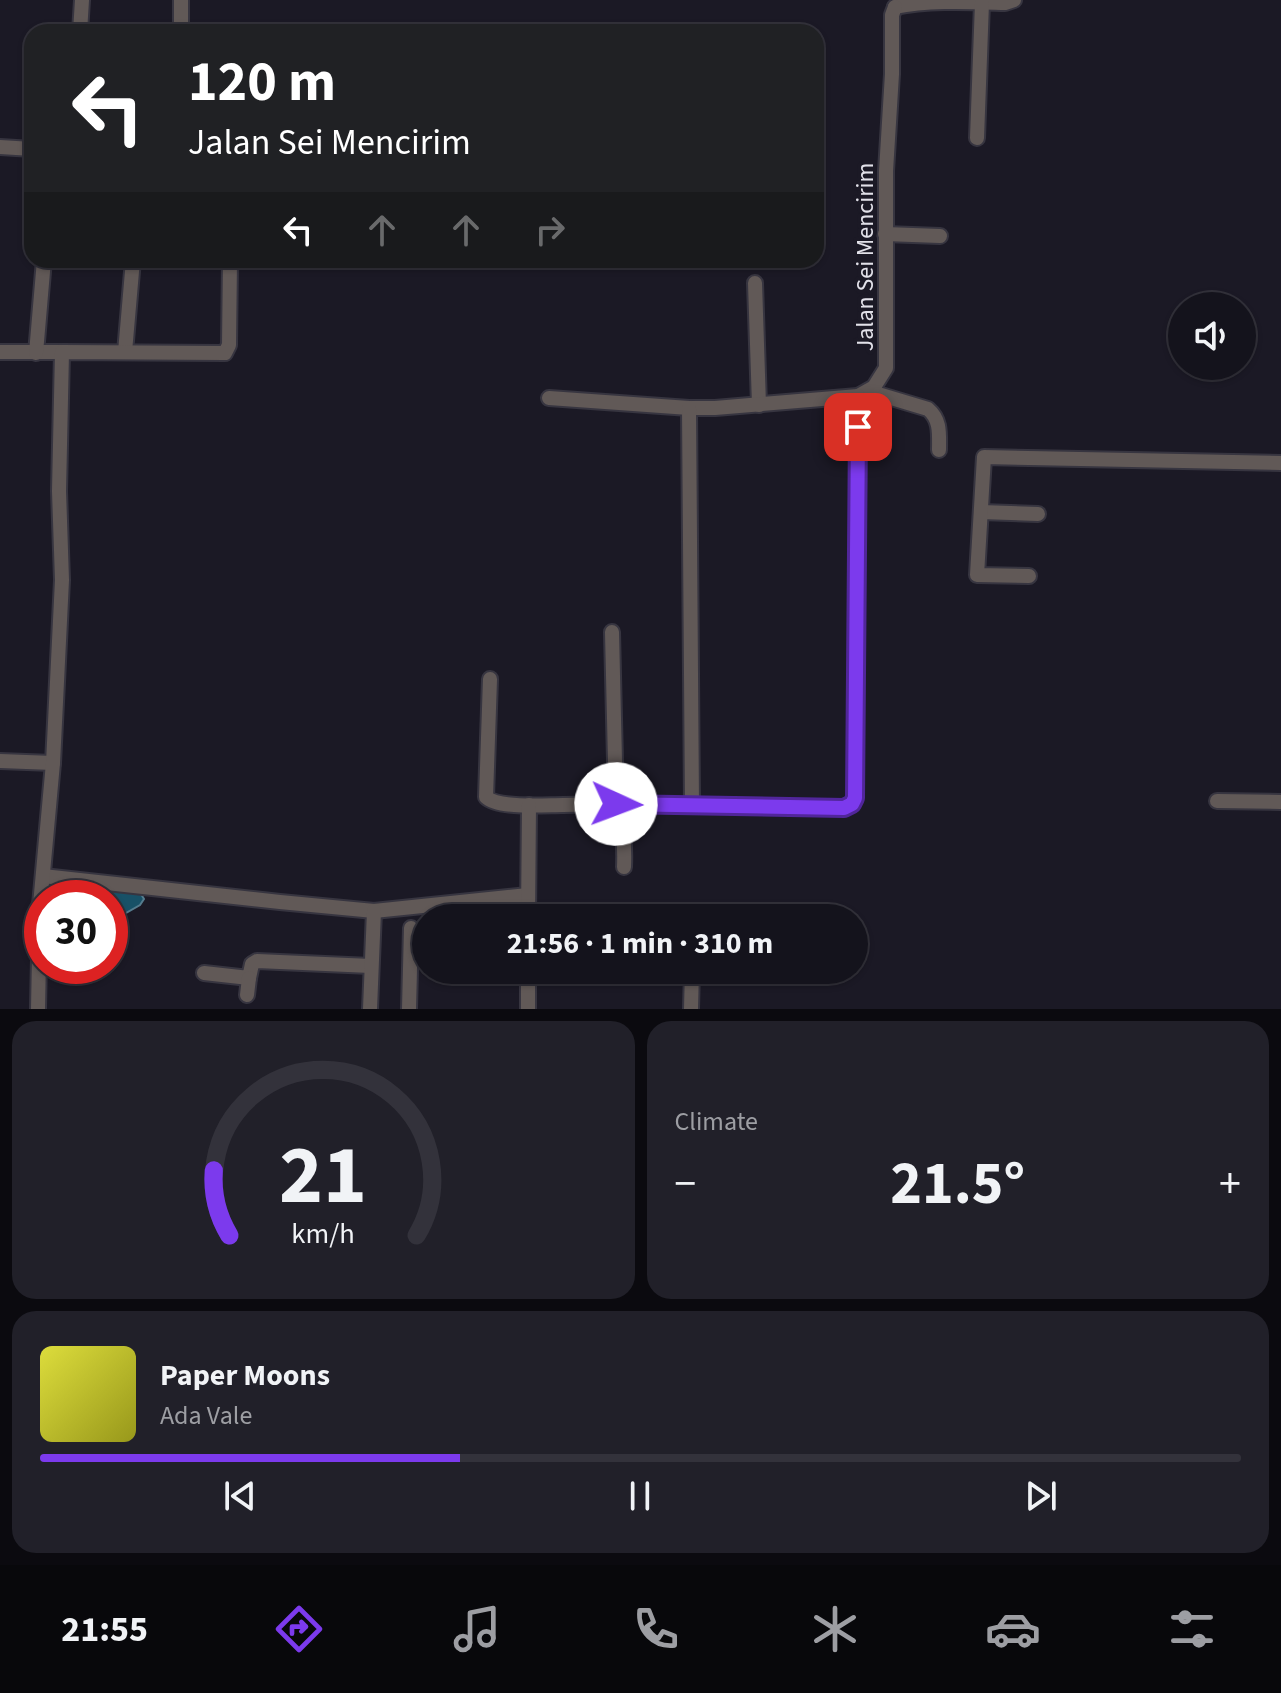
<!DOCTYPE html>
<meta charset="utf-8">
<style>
:root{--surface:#14131c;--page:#212029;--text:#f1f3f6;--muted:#9d9ea3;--line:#33323b;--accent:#7c3aed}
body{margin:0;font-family:"Source Sans 3",sans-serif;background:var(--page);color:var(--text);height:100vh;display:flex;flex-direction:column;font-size:30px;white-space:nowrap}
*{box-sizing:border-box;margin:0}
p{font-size:26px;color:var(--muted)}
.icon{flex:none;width:44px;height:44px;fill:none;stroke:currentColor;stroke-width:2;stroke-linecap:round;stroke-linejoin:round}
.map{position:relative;height:1009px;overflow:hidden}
.drawer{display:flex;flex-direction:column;gap:12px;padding:12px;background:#0b0a0f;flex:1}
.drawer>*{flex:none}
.top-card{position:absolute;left:24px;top:24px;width:800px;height:244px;border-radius:24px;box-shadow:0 2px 6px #0004,0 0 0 2px var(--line);background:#202124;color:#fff;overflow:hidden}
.fabs{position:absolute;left:1168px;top:292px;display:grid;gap:16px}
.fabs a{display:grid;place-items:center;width:88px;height:88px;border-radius:50%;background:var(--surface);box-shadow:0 2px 6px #0004,0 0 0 2px var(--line);font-size:40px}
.speed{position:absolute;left:24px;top:880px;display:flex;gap:16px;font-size:40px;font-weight:700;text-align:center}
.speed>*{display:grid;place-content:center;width:104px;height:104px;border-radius:50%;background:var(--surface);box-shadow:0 2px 6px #0004,0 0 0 2px var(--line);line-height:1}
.speed .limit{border:12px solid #d22;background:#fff;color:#111}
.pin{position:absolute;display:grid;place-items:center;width:68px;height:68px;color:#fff;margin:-34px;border-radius:16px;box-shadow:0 4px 12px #0006}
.me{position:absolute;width:88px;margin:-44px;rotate:92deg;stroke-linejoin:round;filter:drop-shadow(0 0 6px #0008)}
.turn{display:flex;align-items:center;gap:28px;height:168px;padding:0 32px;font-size:36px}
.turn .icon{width:104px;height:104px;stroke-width:2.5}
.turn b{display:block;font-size:56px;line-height:68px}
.lanes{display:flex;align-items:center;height:76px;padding:0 32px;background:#0003;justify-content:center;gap:40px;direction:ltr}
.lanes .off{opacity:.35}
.big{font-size:60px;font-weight:700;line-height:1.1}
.drawer .card{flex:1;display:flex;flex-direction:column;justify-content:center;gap:12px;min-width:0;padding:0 28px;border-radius:24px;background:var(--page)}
.drawer .dial{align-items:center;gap:0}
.dial svg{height:208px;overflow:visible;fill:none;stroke:var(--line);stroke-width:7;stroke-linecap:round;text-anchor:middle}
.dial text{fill:var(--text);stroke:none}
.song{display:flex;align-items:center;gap:24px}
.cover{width:96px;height:96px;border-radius:12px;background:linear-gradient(135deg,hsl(60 70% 55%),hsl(60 70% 35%))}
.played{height:8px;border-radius:4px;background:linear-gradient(90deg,var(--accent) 35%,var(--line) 35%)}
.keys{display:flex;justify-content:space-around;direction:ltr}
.heat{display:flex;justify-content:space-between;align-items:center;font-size:44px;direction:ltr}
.drawer .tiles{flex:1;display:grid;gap:12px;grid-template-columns:1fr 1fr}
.card:last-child{grid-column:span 2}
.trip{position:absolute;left:412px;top:904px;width:456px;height:80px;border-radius:40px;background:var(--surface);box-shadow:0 2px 6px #0004,0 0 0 2px var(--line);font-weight:700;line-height:80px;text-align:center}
.menu{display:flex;height:128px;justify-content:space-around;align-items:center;background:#08080b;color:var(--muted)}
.menu .icon{width:56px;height:56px}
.menu .on{color:var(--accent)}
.menu b{font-size:36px;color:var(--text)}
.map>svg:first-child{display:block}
.water{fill:#185167;stroke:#557c8e;stroke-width:2}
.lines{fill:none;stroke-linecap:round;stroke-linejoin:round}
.street-casing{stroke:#373540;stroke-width:18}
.street{stroke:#615957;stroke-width:14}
.route-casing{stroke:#51269a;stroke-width:20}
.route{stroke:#7c3aed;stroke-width:14}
.labels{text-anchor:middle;stroke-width:8;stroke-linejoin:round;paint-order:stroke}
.street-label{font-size:24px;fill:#e2e1e9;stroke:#1b1925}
</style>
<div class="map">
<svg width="1281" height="1009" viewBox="0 0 1281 1009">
<rect width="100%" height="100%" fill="#1b1925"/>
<!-- water -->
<path class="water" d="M124 888 138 889 144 899 140 905 110 922V898H97C100 887 115 889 124 888Z"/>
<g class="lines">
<!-- street casing -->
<g class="street-casing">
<g id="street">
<polyline points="181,0 181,32"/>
<path d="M895 7C929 0 969 2 1005 3L1014 0"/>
<polyline points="80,32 82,0"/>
<polyline points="977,138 982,3"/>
<polyline points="0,147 32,149"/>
<polyline points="885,234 940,236"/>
<polyline points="755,283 759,405"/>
<polyline points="0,352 62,352"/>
<polyline points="125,352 133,260"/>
<polyline points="36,353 44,260"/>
<path d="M868 391 928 409C941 420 939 434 939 450"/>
<polyline points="549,398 689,408 715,408 858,396 874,387 886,368 886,171 892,74 892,15 895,7"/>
<polyline points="689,408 692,806"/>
<polyline points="981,512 1038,514"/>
<polyline points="1029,576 977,575 984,457 1281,463"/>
<path d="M612 632 616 804C623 826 625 843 624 867"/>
<path d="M490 679 486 797C498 809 545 805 563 805 656 803 750 807 844 808L852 804 855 798 858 396"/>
<polyline points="0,761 53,763"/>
<polyline points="1217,801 1281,802"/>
<polyline points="43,876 280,902 374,911 528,895"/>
<polyline points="528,918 529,805"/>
<polyline points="528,970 528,1009"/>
<polyline points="204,973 249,978 252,964 257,961 371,966"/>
<polyline points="247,995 249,978"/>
<polyline points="38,1009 40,905 53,763 62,580 59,491 62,352 225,353 229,345 230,260"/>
<polyline points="370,1009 374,911"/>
<polyline points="409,1009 411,928"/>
<polyline points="691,1009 692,970"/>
</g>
</g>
<!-- street -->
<use href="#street" class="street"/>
</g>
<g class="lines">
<!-- route casing -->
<g class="route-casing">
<polyline id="route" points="616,804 844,808 852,804 855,798 858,427"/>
</g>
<!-- route -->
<use href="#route" class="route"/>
</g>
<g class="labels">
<!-- street labels -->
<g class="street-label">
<text transform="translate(865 257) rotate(-90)" y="8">Jalan Sei Mencirim</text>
</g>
</g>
</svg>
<div class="fabs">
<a><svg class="icon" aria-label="sound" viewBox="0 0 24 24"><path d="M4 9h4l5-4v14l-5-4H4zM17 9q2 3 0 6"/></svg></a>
</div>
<div class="speed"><div class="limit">30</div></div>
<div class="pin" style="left:858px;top:427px;background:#d93025"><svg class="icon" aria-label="arrive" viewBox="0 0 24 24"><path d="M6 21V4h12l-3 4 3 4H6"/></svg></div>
<svg class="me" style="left:616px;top:804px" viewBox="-20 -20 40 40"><circle r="19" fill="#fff"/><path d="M0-13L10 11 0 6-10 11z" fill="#7c3aed"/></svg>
<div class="trip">21:56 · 1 min · 310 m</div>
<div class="top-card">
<div class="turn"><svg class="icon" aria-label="left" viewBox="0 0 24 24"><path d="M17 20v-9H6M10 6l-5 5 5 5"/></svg><div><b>120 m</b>Jalan Sei Mencirim</div></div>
<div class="lanes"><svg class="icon" aria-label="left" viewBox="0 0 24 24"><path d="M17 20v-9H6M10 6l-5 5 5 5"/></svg><svg class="icon off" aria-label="ahead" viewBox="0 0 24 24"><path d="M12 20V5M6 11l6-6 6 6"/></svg><svg class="icon off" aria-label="ahead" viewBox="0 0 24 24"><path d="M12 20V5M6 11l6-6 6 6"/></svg><svg class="icon off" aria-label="right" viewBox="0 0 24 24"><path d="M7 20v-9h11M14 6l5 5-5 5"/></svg></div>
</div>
</div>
<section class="drawer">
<div class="tiles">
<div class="card dial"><svg viewBox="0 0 100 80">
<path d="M14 69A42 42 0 1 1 86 69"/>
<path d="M14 69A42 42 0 0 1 8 44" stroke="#7c3aed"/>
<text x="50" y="56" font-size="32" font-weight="700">21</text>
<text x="50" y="72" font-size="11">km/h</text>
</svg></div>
<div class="card"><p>Climate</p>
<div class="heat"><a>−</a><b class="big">21.5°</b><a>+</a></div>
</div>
<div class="card">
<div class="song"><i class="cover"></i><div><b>Paper Moons</b><p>Ada Vale</p></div></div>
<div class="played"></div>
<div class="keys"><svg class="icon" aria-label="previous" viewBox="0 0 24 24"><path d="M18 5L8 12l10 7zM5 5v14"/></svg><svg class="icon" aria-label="pause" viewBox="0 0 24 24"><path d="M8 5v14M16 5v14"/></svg><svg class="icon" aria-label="next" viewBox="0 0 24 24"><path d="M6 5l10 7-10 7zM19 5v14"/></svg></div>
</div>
</div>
</section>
<nav class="menu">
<b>21:55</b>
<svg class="icon on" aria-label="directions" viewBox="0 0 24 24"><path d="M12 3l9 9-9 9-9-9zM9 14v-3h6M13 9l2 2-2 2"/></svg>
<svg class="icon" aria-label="music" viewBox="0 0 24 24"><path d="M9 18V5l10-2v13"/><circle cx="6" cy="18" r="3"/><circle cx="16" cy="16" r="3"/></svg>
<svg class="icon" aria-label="phone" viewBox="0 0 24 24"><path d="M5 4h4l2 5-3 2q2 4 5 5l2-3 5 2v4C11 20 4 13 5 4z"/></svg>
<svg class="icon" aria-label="climate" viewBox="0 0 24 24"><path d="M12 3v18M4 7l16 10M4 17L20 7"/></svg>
<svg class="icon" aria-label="car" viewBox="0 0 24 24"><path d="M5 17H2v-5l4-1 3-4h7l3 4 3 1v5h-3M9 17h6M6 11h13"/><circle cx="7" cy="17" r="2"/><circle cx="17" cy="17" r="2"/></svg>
<svg class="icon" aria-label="filters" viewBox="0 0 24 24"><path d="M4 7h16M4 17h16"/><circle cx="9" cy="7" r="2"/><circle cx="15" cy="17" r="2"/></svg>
</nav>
